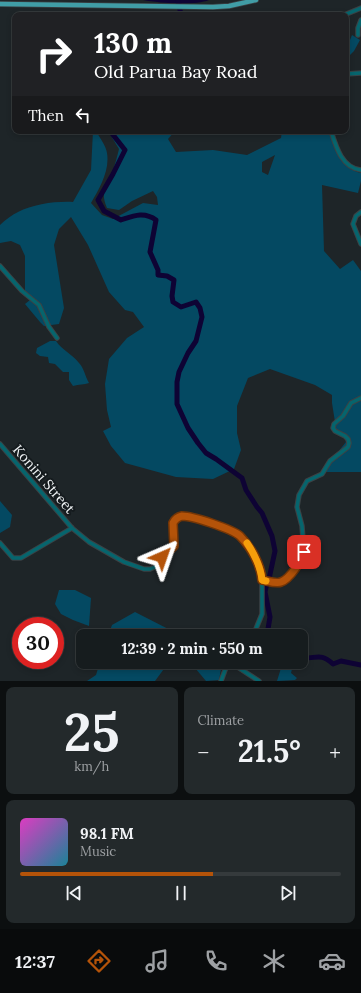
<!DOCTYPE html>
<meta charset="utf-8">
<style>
:root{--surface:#161c1e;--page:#23292b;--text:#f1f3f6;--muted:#9ea1a4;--line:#353a3c;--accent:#b45309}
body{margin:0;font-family:Lora,serif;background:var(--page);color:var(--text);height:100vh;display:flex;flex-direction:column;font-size:15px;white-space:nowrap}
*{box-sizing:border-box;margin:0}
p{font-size:13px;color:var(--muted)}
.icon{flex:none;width:22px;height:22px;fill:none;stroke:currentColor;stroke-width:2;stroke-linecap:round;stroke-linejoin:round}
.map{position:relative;height:681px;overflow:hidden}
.details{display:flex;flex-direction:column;gap:6px;padding:6px;background:#0c0f10;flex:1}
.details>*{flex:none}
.top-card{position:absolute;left:12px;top:12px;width:337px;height:122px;border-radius:8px;box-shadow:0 2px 6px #0003,0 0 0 1px var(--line);background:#202124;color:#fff;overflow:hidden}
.speed{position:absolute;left:12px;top:617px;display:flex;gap:8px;font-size:20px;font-weight:700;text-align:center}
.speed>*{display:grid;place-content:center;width:52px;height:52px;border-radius:50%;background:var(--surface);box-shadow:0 2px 6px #0003,0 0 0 1px var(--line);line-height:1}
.speed .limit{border:6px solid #d22;background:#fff;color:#111}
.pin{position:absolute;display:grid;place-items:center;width:34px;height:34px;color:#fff;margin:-17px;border-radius:8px;box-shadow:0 2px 6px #0006}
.me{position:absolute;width:44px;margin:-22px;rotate:43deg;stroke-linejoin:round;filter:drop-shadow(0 0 3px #0008)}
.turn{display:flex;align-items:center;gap:14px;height:84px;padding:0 16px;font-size:18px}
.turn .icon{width:52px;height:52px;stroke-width:2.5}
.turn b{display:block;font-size:28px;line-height:34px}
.then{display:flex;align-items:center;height:38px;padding:0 16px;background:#0003;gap:8px;font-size:15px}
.big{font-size:30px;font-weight:800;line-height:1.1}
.details .widget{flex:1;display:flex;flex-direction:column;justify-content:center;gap:6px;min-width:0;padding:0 14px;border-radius:8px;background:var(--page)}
.details .dial{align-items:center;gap:0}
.dial b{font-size:52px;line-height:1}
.song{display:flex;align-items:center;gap:12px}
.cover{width:48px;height:48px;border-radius:6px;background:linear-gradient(135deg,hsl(310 70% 55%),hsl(190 70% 35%))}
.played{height:4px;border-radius:2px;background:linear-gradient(90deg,var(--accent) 60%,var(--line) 60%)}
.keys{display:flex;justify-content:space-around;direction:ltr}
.heat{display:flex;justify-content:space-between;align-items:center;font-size:22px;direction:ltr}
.details .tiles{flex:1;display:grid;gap:6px;grid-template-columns:1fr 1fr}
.widget:last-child{grid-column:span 2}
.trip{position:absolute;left:76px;top:629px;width:232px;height:40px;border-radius:8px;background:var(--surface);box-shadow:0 2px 6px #0003,0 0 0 1px var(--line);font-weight:800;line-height:40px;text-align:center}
.dock{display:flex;height:64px;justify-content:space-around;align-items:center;background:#090b0c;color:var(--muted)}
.dock .icon{width:28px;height:28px}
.dock .active{color:var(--accent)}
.dock b{font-size:18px;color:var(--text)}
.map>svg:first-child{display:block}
.green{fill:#044962;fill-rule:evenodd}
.water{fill:#0e0334}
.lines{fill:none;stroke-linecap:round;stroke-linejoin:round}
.river{stroke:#0e0334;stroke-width:5}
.minor-casing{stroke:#3b4245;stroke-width:5.5}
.major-casing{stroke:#3b4245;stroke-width:6}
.minor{stroke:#06656d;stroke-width:3.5}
.major{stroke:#409da6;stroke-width:4.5}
.route-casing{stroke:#753606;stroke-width:10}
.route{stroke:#b45309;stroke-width:7}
.slow{stroke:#f59e0b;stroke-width:7}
.labels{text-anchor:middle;stroke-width:4;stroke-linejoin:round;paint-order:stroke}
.street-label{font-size:14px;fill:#eff3f5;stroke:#151b1e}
</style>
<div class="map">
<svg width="361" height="681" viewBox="0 0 361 681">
<rect width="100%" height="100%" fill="#1e2528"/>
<!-- green -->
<g class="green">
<polygon points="352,35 360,40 354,51 346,59 346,50"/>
<path d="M93 131H96C100 138 106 146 107 153 110 171 99 189 91 203L102 215 113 219 143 203 158 205 157 197 153 191 132 201 119 210 107 208C100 192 106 188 112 173 115 165 117 157 119 149L108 131H175L168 139 176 152 213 150 247 155 281 138 282 131H328L330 134C338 151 341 169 361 173V181L358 193 322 185 324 251 340 269 353 260 361 271V472H322L346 442 345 438 332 425 335 422 332 403V395L315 385 270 369 248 378 237 406V433L241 450 234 469 213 479 176 477 125 463 111 446 103 431 111 427 107 410 105 384 109 359 127 338 144 327 133 312 125 310 109 292 88 245 71 217 59 229 54 245 64 308 59 324 44 326 40 322 25 304 30 300 25 294V256L20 245 11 241 0 243V225C5 220 12 215 18 212 33 204 57 201 73 202L91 170ZM275 155 268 175 262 172V162Z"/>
<path d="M50 341H56C62 350 72 354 79 363 84 368 85 376 89 383 84 385 79 384 73 386L69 380V372H63L55 364 49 363 48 357 40 356 36 353 37 348Z"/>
<polygon points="0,501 12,515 10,527 0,533"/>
<polygon points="59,590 75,590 91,598 89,626 73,620 61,614 55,604"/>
<polygon points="135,612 180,635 182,636 108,636 112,625"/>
<polygon points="100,662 169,662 155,681 87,681 96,675"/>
<polygon points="190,662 216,662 221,669 219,680 206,681"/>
<polygon points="280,662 298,662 295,668 292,669 291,673 297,678 295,680 277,681 281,668"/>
</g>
<!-- water -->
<path class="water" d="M143 0H209C194 6 159 3 143 0Z"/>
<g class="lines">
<!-- river -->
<g class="river">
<polyline points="178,0 181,15"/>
<path d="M110 131 125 150 113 174 98 200 104 211 121 220C133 216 144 211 156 220L150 252 158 270V275L167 276 174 280 172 296 173 302 181 307 196 302 200 308 202 317 196 341 188 353 179 372 177 382V404L188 428 198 443 206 453 216 459 242 478 246 490 257 507 262 513 272 536 275 551 269 579"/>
<polyline points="267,583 265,592 270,617 268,629 270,636"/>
<path d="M301 658C317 659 320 652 333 664L341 661 361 665"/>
</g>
<!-- minor casing -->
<g class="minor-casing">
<g id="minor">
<polyline points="344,15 361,8"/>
<polyline points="358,35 358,28 361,20"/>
<polyline points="346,74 361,73"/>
<path d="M331 131C336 147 342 168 361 170"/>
<polyline points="361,212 356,216 353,224 361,244"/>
<polyline points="0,266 22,291 39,305 49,327 57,338"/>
<polyline points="0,444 72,528 89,542 124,562 144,569 150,569 155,567 162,557 174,547 175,543 173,523 176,518 182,516 206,522 233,531 248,545 258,564 262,578 262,614 253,636"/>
<polyline points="0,543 13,558 21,558 72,528"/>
<polyline points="262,580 281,582 286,579 297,565 304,552 302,526 297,507 299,495 307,481 322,474 330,461 348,447 349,443 348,439 345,436 335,431 333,428 334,424 343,416 351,403 361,398"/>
<polyline points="233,662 236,666 259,681"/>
<polyline points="221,681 228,662"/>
</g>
</g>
<!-- major casing -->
<g class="major-casing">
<polyline id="major" points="0,4 213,7 229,6 256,0"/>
</g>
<!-- minor -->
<use href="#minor" class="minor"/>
<!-- major -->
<use href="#major" class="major"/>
</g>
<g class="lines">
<!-- route casing -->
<g class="route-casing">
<path id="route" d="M162 557 174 546 173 523C175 519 177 517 182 516 193 516 232 529 240 536 251 547 261 565 262 580 268 581 276 584 281 582 290 579 302 560 304 552"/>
</g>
<!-- route -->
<use href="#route" class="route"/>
<!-- slow -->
<path class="slow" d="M247 543C254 553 261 568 262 580L266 581"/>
</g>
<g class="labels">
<!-- street labels -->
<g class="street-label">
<text transform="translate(44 479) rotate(49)" y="5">Konini Street</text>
</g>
</g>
</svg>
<div class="speed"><div class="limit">30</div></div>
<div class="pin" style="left:304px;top:552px;background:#d93025"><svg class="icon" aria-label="arrive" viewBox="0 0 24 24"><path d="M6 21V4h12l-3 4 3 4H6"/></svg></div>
<svg class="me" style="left:162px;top:557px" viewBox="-20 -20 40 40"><path d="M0-17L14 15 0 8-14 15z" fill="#b45309" stroke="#fff" stroke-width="4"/></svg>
<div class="trip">12:39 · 2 min · 550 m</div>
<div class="top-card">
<div class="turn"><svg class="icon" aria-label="right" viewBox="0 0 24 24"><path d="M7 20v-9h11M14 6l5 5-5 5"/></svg><div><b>130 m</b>Old Parua Bay Road</div></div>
<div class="then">Then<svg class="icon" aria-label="left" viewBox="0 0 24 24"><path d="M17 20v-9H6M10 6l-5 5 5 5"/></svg></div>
</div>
</div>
<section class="details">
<div class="tiles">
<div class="widget dial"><b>25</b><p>km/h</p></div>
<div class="widget"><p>Climate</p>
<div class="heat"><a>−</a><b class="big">21.5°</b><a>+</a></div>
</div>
<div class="widget">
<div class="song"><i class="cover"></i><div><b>98.1 FM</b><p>Music</p></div></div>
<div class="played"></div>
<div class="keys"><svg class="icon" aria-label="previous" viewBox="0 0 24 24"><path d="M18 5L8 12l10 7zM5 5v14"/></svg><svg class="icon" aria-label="pause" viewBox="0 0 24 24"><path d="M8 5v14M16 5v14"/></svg><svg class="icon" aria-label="next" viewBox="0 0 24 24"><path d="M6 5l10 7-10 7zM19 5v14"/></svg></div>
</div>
</div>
</section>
<nav class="dock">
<b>12:37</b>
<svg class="icon active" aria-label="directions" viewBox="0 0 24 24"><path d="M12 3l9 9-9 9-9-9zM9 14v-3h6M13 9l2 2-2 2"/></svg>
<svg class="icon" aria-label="music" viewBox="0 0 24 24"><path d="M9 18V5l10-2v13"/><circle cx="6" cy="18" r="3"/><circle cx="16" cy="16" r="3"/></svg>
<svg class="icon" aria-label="phone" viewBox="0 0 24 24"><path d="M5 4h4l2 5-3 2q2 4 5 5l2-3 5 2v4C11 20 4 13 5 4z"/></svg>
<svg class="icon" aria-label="climate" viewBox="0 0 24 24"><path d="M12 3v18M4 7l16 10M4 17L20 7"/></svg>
<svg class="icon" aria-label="car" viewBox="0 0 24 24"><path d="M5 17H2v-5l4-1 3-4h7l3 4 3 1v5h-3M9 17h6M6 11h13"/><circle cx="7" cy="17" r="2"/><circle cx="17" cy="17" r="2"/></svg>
</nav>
